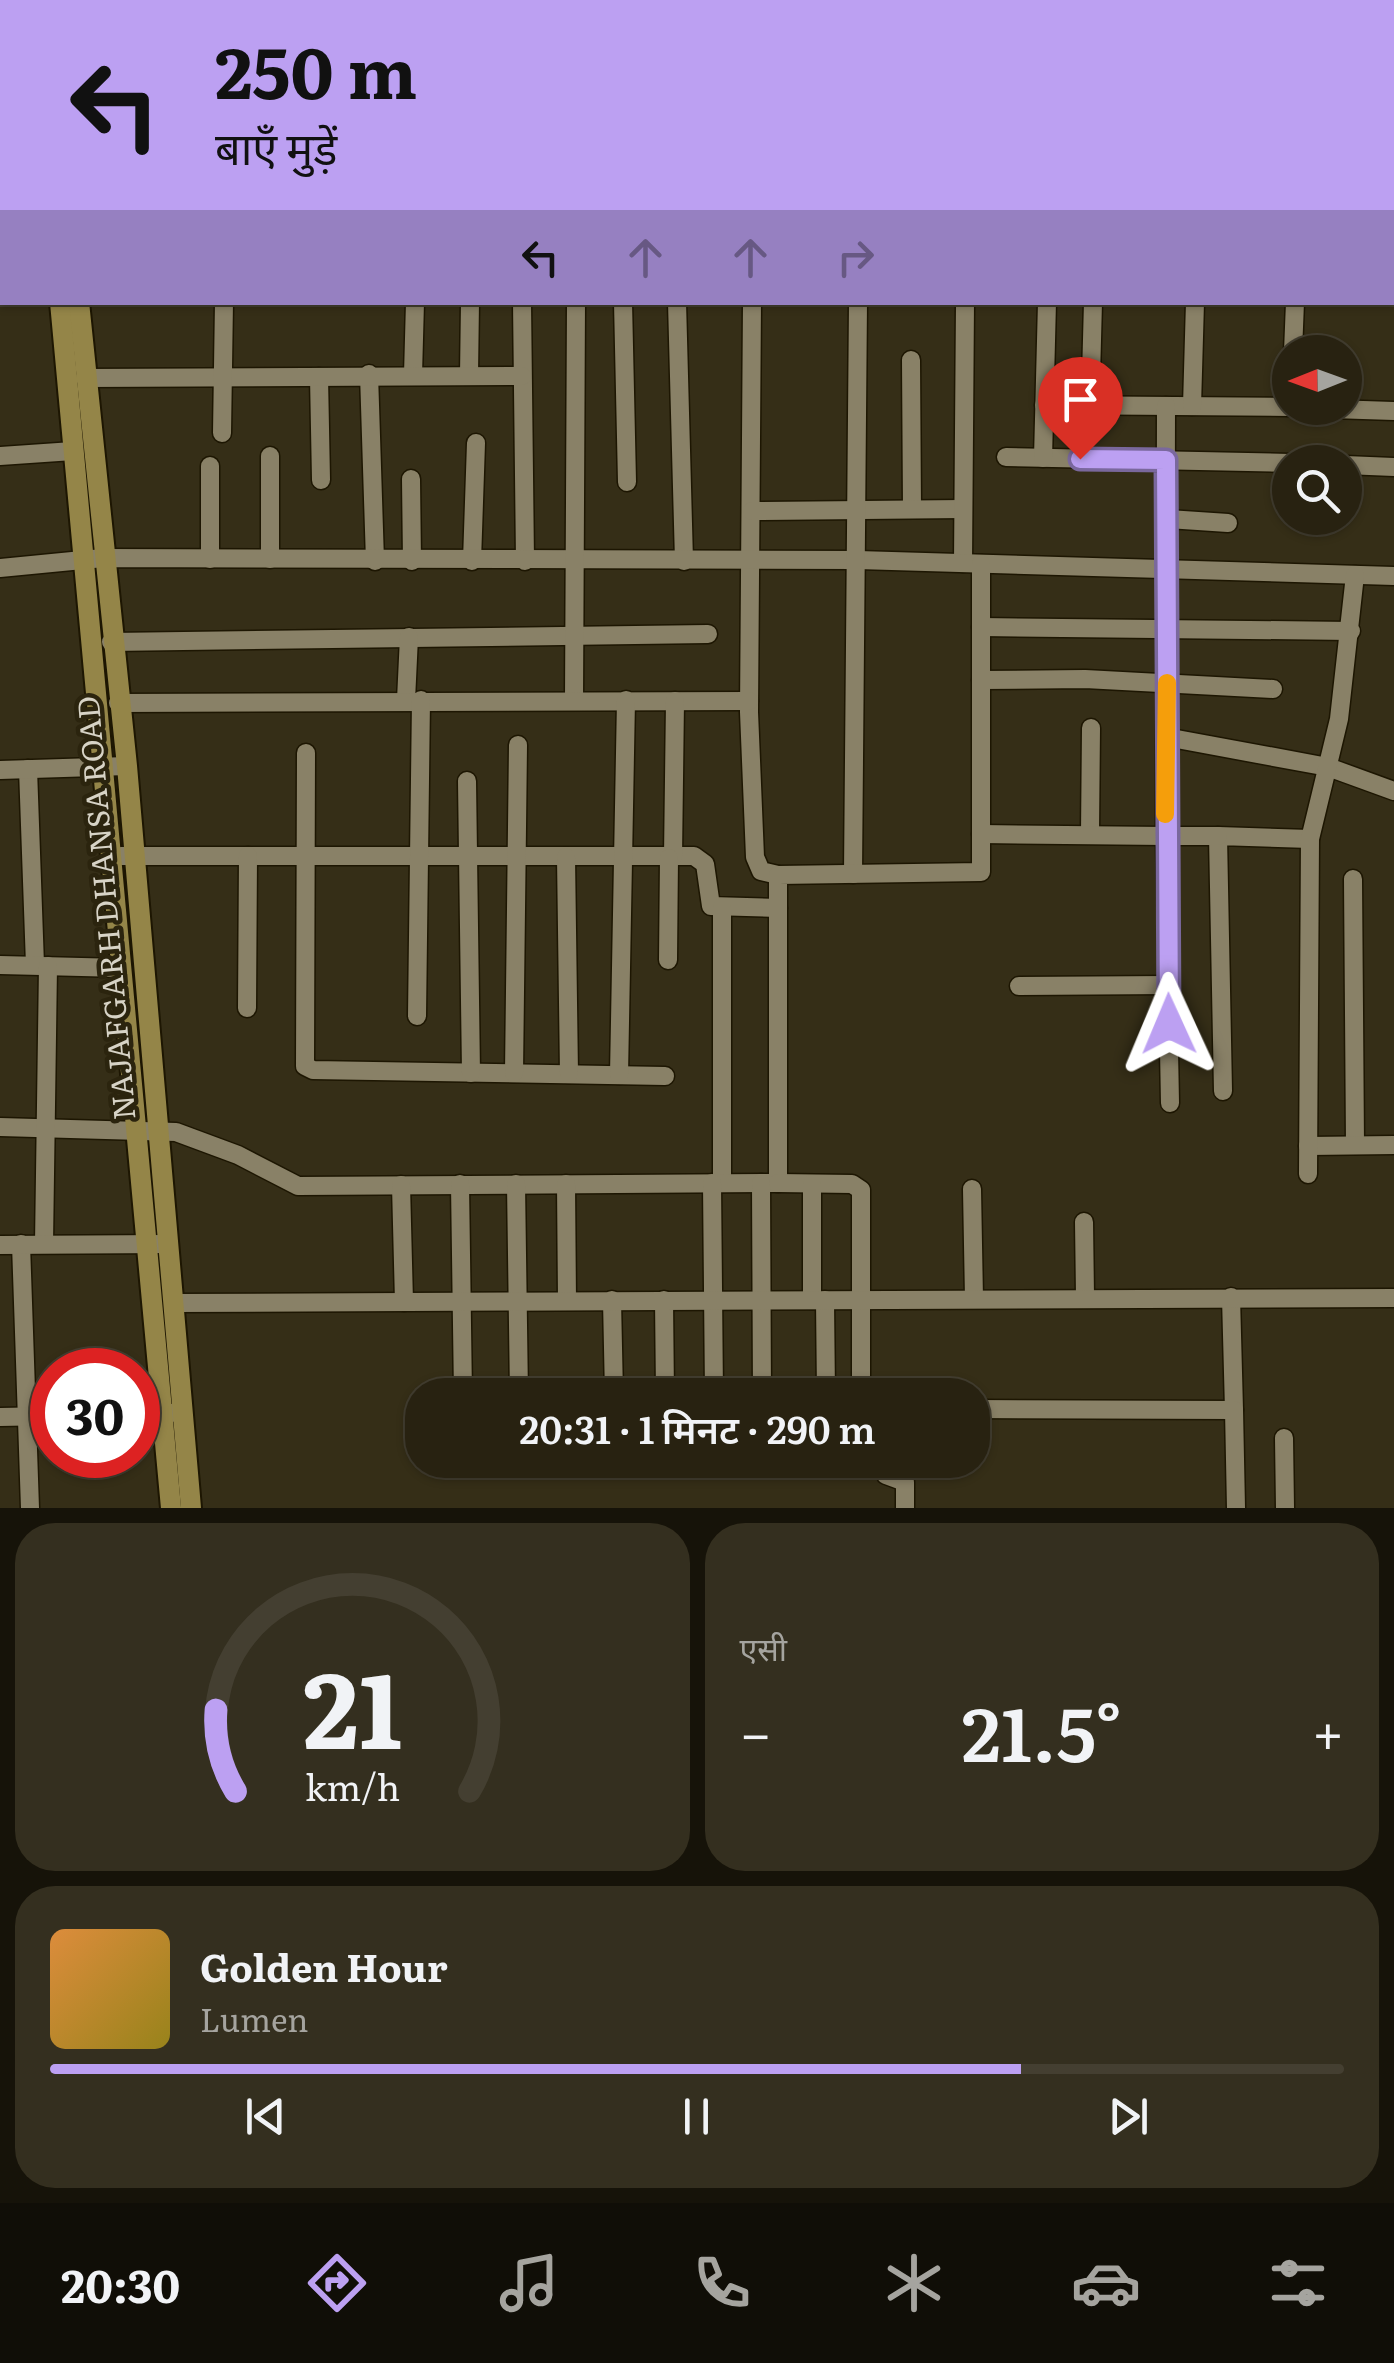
<!DOCTYPE html>
<html lang="hi">
<meta charset="utf-8">
<style>
:root{--surface:#282211;--page:#342f1f;--text:#f1f3f6;--muted:#a5a49f;--line:#443f31;--accent:#bca0f2}
body{margin:0;font-family:Literata,"Noto Sans Devanagari",serif;background:var(--page);color:var(--text);height:100vh;display:flex;flex-direction:column;font-size:38px;white-space:nowrap}
*{box-sizing:border-box;margin:0}
p{font-size:32px;color:var(--muted)}
.icon{flex:none;width:55px;height:55px;fill:none;stroke:currentColor;stroke-width:2;stroke-linecap:round;stroke-linejoin:round}
.map{position:relative;height:1508px;overflow:hidden}
.drawer{display:flex;flex-direction:column;gap:15px;padding:15px;background:#161309;flex:1}
.drawer>*{flex:none}
.hud{position:absolute;left:0px;top:0px;width:1395px;height:305px;box-shadow:0 2px 8px #0004,0 0 0 2px var(--line);background:#bca0f2;color:#111;overflow:hidden}
.needle{width:65px;rotate:269deg}
.buttons{position:absolute;left:1272px;top:335px;display:grid;gap:20px}
.buttons a{display:grid;place-items:center;width:90px;height:90px;border-radius:50%;background:var(--surface);box-shadow:0 2px 8px #0004,0 0 0 2px var(--line);font-size:50px}
.speed{position:absolute;left:30px;top:1348px;display:flex;gap:20px;font-size:50px;font-weight:700;text-align:center}
.speed>*{display:grid;place-content:center;width:130px;height:130px;border-radius:50%;background:var(--surface);box-shadow:0 2px 8px #0004,0 0 0 2px var(--line);line-height:1}
.speed .limit{border:15px solid #d22;background:#fff;color:#111}
.pin{position:absolute;display:grid;place-items:center;width:85px;height:85px;color:#fff;margin:-102px -42px;border-radius:50% 50% 50% 0;rotate:-45deg;box-shadow:0 0 10px #0007}
.pin .icon{rotate:45deg}
.me{position:absolute;width:110px;margin:-55px;rotate:359deg;stroke-linejoin:round;filter:drop-shadow(0 0 8px #0008)}
.turn{display:flex;align-items:center;gap:35px;height:210px;padding:0 50px;font-size:45px}
.turn .icon{width:130px;height:130px;stroke-width:2.5}
.turn b{display:block;font-size:70px;line-height:85px}
.lanes{display:flex;align-items:center;height:95px;padding:0 50px;background:#0003;justify-content:center;gap:50px;direction:ltr}
.lanes .off{opacity:.35}
.big{font-size:75px;font-weight:600;line-height:1.1}
.drawer .widget{flex:1;display:flex;flex-direction:column;justify-content:center;gap:15px;min-width:0;padding:0 35px;border-radius:40px;background:var(--page)}
.drawer .dial{align-items:center;gap:0}
.dial svg{height:260px;overflow:visible;fill:none;stroke:var(--line);stroke-width:7;stroke-linecap:round;text-anchor:middle}
.dial text{fill:var(--text);stroke:none}
.song{display:flex;align-items:center;gap:30px}
.cover{width:120px;height:120px;border-radius:15px;background:linear-gradient(135deg,hsl(30 70% 55%),hsl(50 70% 35%))}
.played{height:10px;border-radius:5px;background:linear-gradient(90deg,var(--accent) 75%,var(--line) 75%)}
.keys{display:flex;justify-content:space-around;direction:ltr}
.heat{display:flex;justify-content:space-between;align-items:center;font-size:55px;direction:ltr}
.drawer .tiles{flex:1;display:grid;gap:15px;grid-template-columns:1fr 1fr}
.widget:last-child{grid-column:span 2}
.trip{position:absolute;left:405px;top:1378px;width:585px;height:100px;border-radius:40px;background:var(--surface);box-shadow:0 2px 8px #0004,0 0 0 2px var(--line);font-weight:600;line-height:100px;text-align:center}
.tab-bar{display:flex;height:160px;justify-content:space-around;align-items:center;background:#100e07;color:var(--muted)}
.tab-bar .icon{width:70px;height:70px}
.tab-bar .on{color:var(--accent)}
.tab-bar b{font-size:45px;color:var(--text)}
.map>svg:first-child{display:block}
.lines{fill:none;stroke-linecap:round;stroke-linejoin:round}
.street-casing{stroke:#1d1602;stroke-width:21}
.secondary-casing{stroke:#1d1602;stroke-width:24}
.street{stroke:#898167;stroke-width:18}
.secondary{stroke:#948548;stroke-width:20}
.route-casing{stroke:#7a689d;stroke-width:25}
.route{stroke:#bca0f2;stroke-width:18}
.slow{stroke:#f59e0b;stroke-width:18}
.labels{text-anchor:middle;stroke-width:9;stroke-linejoin:round;paint-order:stroke}
.street-label{font-size:30px;fill:#d7d3c6;stroke:#2b240e}
</style>
<div class="map">
<svg width="1394" height="1508" viewBox="0 0 1394 1508">
<rect width="100%" height="100%" fill="#352e17"/>
<g class="lines">
<!-- street casing -->
<g class="street-casing">
<g id="street">
<polyline points="433,0 433,2"/>
<polyline points="590,0 590,2"/>
<polyline points="638,0 638,2"/>
<polyline points="682,0 682,2"/>
<polyline points="859,0 859,2"/>
<polyline points="962,0 962,2"/>
<polyline points="166,2 166,0"/>
<polyline points="260,2 261,0"/>
<polyline points="339,2 339,0"/>
<polyline points="538,2 538,0"/>
<polyline points="764,2 764,0"/>
<polyline points="1014,2 1014,0"/>
<polyline points="1098,2 1098,0"/>
<polyline points="0,58 2,58"/>
<polyline points="1392,287 1394,287"/>
<polyline points="0,293 2,293"/>
<polyline points="522,302 525,561"/>
<polyline points="623,302 627,482"/>
<polyline points="677,302 684,561"/>
<polyline points="752,302 749,712 755,857 761,871 778,875"/>
<polyline points="1293,352 1295,302"/>
<polyline points="911,360 912,509"/>
<polyline points="369,374 375,561"/>
<polyline points="413,375 415,302"/>
<polyline points="469,375 470,302"/>
<polyline points="319,377 321,480"/>
<polyline points="1091,377 1093,302"/>
<polyline points="85,378 522,376"/>
<polyline points="1044,405 1290,407"/>
<polyline points="1192,406 1195,302"/>
<polyline points="1301,408 1394,411"/>
<polyline points="222,433 224,302"/>
<polyline points="0,456 73,451"/>
<polyline points="270,456 270,559"/>
<polyline points="1006,457 1290,463"/>
<polyline points="1043,458 1047,302"/>
<polyline points="1345,465 1394,467"/>
<polyline points="411,479 412,561"/>
<polyline points="752,511 963,509"/>
<polyline points="1168,519 1228,523"/>
<polyline points="210,559 210,466"/>
<polyline points="472,561 476,443"/>
<polyline points="963,563 965,302"/>
<polyline points="0,568 103,558 858,560 1394,576"/>
<polyline points="981,627 1351,631"/>
<polyline points="111,642 708,634"/>
<polyline points="981,680 1085,679 1273,689"/>
<polyline points="406,700 409,637"/>
<polyline points="574,700 576,302"/>
<polyline points="118,703 749,701"/>
<polyline points="1166,737 1328,767 1394,791"/>
<polyline points="306,753 305,1066 313,1070 665,1076"/>
<polyline points="28,769 35,965"/>
<polyline points="0,770 127,766"/>
<polyline points="467,781 471,1073"/>
<polyline points="1090,833 1091,728"/>
<polyline points="981,834 1165,836 1166,406"/>
<polyline points="121,856 694,856 705,864 711,906 778,908"/>
<polyline points="566,857 569,1074"/>
<polyline points="673,857 675,701"/>
<polyline points="853,874 858,302"/>
<polyline points="1353,879 1355,1145"/>
<polyline points="722,907 722,1183"/>
<polyline points="668,960 669,858"/>
<polyline points="0,965 122,968"/>
<polyline points="1019,986 1168,985"/>
<polyline points="247,1008 248,856"/>
<polyline points="417,1016 421,700"/>
<polyline points="514,1073 518,745"/>
<polyline points="619,1075 626,700"/>
<polyline points="1223,1091 1218,836 1310,839"/>
<polyline points="1170,1103 1165,836 1218,836"/>
<polyline points="0,1127 176,1132 238,1155 298,1186 778,1183 778,875 981,872 981,564"/>
<polyline points="1308,1146 1394,1145"/>
<polyline points="1308,1174 1310,839 1339,719 1355,575"/>
<polyline points="712,1183 714,1395"/>
<polyline points="761,1183 762,1395"/>
<polyline points="778,1183 852,1184 861,1190 861,1395"/>
<polyline points="460,1184 463,1395"/>
<polyline points="516,1184 519,1395"/>
<polyline points="566,1184 567,1301"/>
<polyline points="812,1184 812,1300"/>
<polyline points="401,1185 404,1302"/>
<polyline points="972,1189 974,1299"/>
<polyline points="1084,1222 1085,1296"/>
<polyline points="21,1244 30,1508"/>
<polyline points="44,1244 48,966"/>
<polyline points="0,1245 168,1244"/>
<polyline points="1231,1297 1234,1410"/>
<polyline points="612,1300 614,1395"/>
<polyline points="664,1300 665,1395"/>
<polyline points="825,1300 826,1395"/>
<polyline points="174,1303 1394,1298"/>
<polyline points="972,1409 1234,1410 1236,1508"/>
<polyline points="138,1414 172,1413"/>
<polyline points="0,1417 52,1416"/>
<polyline points="1284,1438 1285,1508"/>
<polyline points="520,1460 529,1466 820,1460"/>
<polyline points="884,1460 886,1475 905,1482 905,1508"/>
</g>
</g>
<!-- secondary casing -->
<g class="secondary-casing">
<g id="secondary">
<polyline points="24,0 24,2"/>
<polyline points="40,0 40,2"/>
<polyline points="60,302 171,1508"/>
<polyline points="79,302 127,766 191,1508"/>
</g>
</g>
<!-- street -->
<use href="#street" class="street"/>
<!-- secondary -->
<use href="#secondary" class="secondary"/>
</g>
<g class="lines">
<!-- route casing -->
<g class="route-casing">
<polyline id="route" points="1080,459 1166,460 1169,1024"/>
</g>
<!-- route -->
<use href="#route" class="route"/>
<!-- slow -->
<polyline class="slow" points="1165,814 1167,683"/>
</g>
<g class="labels">
<!-- street labels -->
<g class="street-label">
<text transform="translate(107 908) rotate(-95)" y="10">NAJAFGARH DHANSA ROAD</text>
</g>
</g>
</svg>
<div class="buttons">
<a><svg class="needle" viewBox="-14 -14 28 28"><path d="M0-13l5 13h-10z" fill="#e53935"/><path d="M0 13l5-13h-10z" fill="#a5a49f"/></svg></a>
<a><svg class="icon" aria-label="search" viewBox="0 0 24 24"><circle cx="10" cy="10" r="6"/><path d="M15 15l6 6"/></svg></a>
</div>
<div class="speed"><div class="limit">30</div></div>
<div class="pin" style="left:1080px;top:459px;background:#d93025"><svg class="icon" aria-label="arrive" viewBox="0 0 24 24"><path d="M6 21V4h12l-3 4 3 4H6"/></svg></div>
<svg class="me" style="left:1169px;top:1024px" viewBox="-20 -20 40 40"><path d="M0-17L14 15 0 8-14 15z" fill="#bca0f2" stroke="#fff" stroke-width="4"/></svg>
<div class="trip">20:31 · 1 मिनट · 290 m</div>
<div class="hud">
<div class="turn"><svg class="icon" aria-label="left" viewBox="0 0 24 24"><path d="M17 20v-9H6M10 6l-5 5 5 5"/></svg><div><b>250 m</b>बाएँ मुड़ें</div></div>
<div class="lanes"><svg class="icon" aria-label="left" viewBox="0 0 24 24"><path d="M17 20v-9H6M10 6l-5 5 5 5"/></svg><svg class="icon off" aria-label="ahead" viewBox="0 0 24 24"><path d="M12 20V5M6 11l6-6 6 6"/></svg><svg class="icon off" aria-label="ahead" viewBox="0 0 24 24"><path d="M12 20V5M6 11l6-6 6 6"/></svg><svg class="icon off" aria-label="right" viewBox="0 0 24 24"><path d="M7 20v-9h11M14 6l5 5-5 5"/></svg></div>
</div>
</div>
<section class="drawer">
<div class="tiles">
<div class="widget dial"><svg viewBox="0 0 100 80">
<path d="M14 69A42 42 0 1 1 86 69"/>
<path d="M14 69A42 42 0 0 1 8 44" stroke="#bca0f2"/>
<text x="50" y="56" font-size="32" font-weight="700">21</text>
<text x="50" y="72" font-size="11">km/h</text>
</svg></div>
<div class="widget"><p>एसी</p>
<div class="heat"><a>−</a><b class="big">21.5°</b><a>+</a></div>
</div>
<div class="widget">
<div class="song"><i class="cover"></i><div><b>Golden Hour</b><p>Lumen</p></div></div>
<div class="played"></div>
<div class="keys"><svg class="icon" aria-label="previous" viewBox="0 0 24 24"><path d="M18 5L8 12l10 7zM5 5v14"/></svg><svg class="icon" aria-label="pause" viewBox="0 0 24 24"><path d="M8 5v14M16 5v14"/></svg><svg class="icon" aria-label="next" viewBox="0 0 24 24"><path d="M6 5l10 7-10 7zM19 5v14"/></svg></div>
</div>
</div>
</section>
<nav class="tab-bar">
<b>20:30</b>
<svg class="icon on" aria-label="directions" viewBox="0 0 24 24"><path d="M12 3l9 9-9 9-9-9zM9 14v-3h6M13 9l2 2-2 2"/></svg>
<svg class="icon" aria-label="music" viewBox="0 0 24 24"><path d="M9 18V5l10-2v13"/><circle cx="6" cy="18" r="3"/><circle cx="16" cy="16" r="3"/></svg>
<svg class="icon" aria-label="phone" viewBox="0 0 24 24"><path d="M5 4h4l2 5-3 2q2 4 5 5l2-3 5 2v4C11 20 4 13 5 4z"/></svg>
<svg class="icon" aria-label="climate" viewBox="0 0 24 24"><path d="M12 3v18M4 7l16 10M4 17L20 7"/></svg>
<svg class="icon" aria-label="car" viewBox="0 0 24 24"><path d="M5 17H2v-5l4-1 3-4h7l3 4 3 1v5h-3M9 17h6M6 11h13"/><circle cx="7" cy="17" r="2"/><circle cx="17" cy="17" r="2"/></svg>
<svg class="icon" aria-label="filters" viewBox="0 0 24 24"><path d="M4 7h16M4 17h16"/><circle cx="9" cy="7" r="2"/><circle cx="15" cy="17" r="2"/></svg>
</nav>
